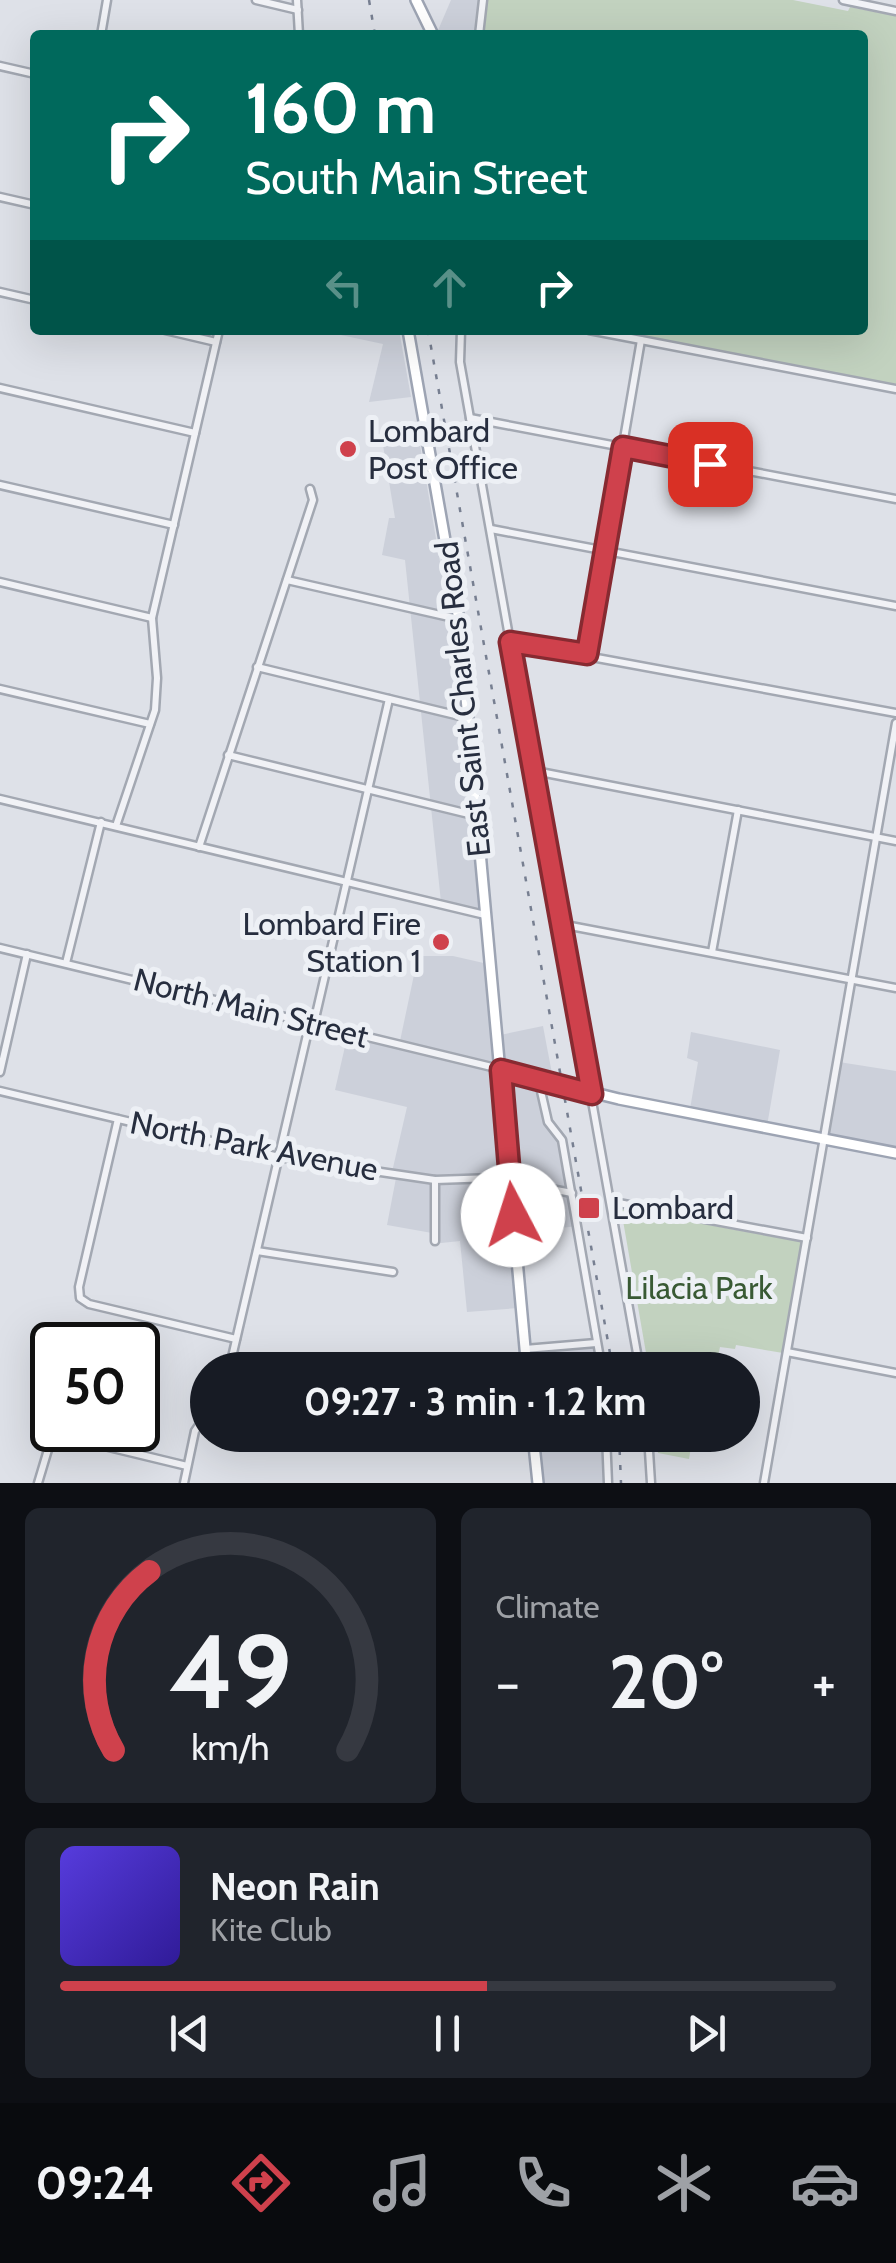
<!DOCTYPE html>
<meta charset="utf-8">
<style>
:root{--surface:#171b24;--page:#20242c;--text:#f1f3f6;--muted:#9ea1a6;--line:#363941;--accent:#cf414c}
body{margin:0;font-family:Cabin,sans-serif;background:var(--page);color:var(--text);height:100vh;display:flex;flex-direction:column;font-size:38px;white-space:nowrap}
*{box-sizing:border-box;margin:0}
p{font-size:32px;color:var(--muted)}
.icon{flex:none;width:55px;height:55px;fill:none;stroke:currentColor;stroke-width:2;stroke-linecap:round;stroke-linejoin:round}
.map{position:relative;height:1483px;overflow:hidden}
.panel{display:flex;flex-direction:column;gap:25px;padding:25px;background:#0d0f14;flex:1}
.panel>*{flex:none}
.top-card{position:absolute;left:30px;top:30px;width:838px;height:305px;border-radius:10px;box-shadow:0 10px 40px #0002;background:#00695c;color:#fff;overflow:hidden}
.speed{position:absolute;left:30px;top:1322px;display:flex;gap:20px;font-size:50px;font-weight:700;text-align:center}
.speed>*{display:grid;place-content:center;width:130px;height:130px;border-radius:50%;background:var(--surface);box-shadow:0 10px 40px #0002;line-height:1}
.speed .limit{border:5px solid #111;border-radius:15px;background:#fff;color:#111}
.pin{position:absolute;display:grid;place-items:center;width:85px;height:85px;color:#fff;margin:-42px;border-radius:20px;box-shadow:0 5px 15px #0006}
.me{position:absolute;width:110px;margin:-55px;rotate:355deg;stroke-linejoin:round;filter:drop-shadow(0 0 8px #0008)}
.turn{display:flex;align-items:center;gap:35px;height:210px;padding:0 50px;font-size:45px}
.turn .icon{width:130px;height:130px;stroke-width:2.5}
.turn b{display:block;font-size:70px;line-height:85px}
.lanes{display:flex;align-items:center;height:95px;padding:0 50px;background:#0003;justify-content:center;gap:50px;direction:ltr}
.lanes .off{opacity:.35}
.big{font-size:75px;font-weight:700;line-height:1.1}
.panel .tile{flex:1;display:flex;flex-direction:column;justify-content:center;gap:15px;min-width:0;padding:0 35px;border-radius:15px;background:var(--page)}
.panel .dial{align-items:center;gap:0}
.dial svg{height:260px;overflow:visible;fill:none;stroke:var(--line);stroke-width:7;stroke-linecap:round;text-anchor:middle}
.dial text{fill:var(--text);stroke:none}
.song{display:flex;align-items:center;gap:30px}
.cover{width:120px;height:120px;border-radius:15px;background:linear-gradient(135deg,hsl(250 70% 55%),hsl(250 70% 35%))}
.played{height:10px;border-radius:5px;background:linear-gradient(90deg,var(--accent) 55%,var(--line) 55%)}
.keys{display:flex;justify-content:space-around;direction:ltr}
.heat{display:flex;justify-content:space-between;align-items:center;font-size:55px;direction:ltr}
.panel .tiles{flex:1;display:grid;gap:25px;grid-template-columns:1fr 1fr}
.tile:last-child{grid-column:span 2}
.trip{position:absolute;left:190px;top:1352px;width:570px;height:100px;border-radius:50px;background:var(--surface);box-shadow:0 10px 40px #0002;font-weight:700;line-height:100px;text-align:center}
.menu{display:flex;height:160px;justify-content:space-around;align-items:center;background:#090b0e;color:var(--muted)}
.menu .icon{width:70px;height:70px}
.menu .active{color:var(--accent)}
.menu b{font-size:45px;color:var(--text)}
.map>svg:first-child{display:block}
.built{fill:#ccd0da}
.green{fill:#c2d2bf}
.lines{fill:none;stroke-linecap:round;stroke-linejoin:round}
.minor-casing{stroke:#a3a8b2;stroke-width:11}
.major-casing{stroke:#9da4b3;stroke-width:14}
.minor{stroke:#f1f2f6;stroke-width:6}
.major{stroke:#fff;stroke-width:9}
.rail{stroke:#777f91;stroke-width:2.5;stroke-dasharray:5 10;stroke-linecap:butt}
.route-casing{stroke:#872a31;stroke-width:25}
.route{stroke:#cf414c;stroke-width:18}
.poi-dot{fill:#cf414c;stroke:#edf0f5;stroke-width:4}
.labels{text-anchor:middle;stroke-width:10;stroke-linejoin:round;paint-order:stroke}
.poi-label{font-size:32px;fill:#272e3f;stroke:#edf0f5;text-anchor:start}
.street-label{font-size:32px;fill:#272e3f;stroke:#edf0f5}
.park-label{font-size:32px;fill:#395a34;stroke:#edf0f5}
</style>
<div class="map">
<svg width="896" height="1483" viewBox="0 0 896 1483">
<rect width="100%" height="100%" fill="#dee1e8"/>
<!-- built -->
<g class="built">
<polygon points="451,0 481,0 479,35 436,35"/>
<polygon points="337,330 399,330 411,397 369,402 383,344 336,334"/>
<polygon points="419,439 467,720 483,911 441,902 405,560 382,555 389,518 395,518 383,445"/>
<polygon points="418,956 453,956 488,964 518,1308 467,1312 460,1241 432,1244 432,1233 387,1225 396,1178 392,1172 407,1107 335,1090 349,1029 400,1041"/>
<polygon points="543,1026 553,1079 504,1067 500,1035"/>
<polygon points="691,1032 780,1050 767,1126 690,1109 698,1062 687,1058"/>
<polygon points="839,1062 896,1071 896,1150 827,1138"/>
<polygon points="503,1072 545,1082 551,1121 563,1132 580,1226 517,1232"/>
<polygon points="594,1341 599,1370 530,1370 528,1347"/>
<polygon points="536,1435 604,1435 606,1483 540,1483"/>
</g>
<!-- green -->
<g class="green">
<polygon points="487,0 793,0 848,11 850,7 896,16 896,386 612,330 862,330 862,35 484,35"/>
<polygon points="621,1209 802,1242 783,1353 736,1345 735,1349 720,1347 715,1370 649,1370"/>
<polygon points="656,1435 693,1435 689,1459 658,1453"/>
</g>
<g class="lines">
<!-- minor casing -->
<g class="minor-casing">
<g id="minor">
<polyline points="256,0 298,10"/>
<polyline points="297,0 299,35"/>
<polyline points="843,0 896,11"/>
<polyline points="101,35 107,0"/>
<polyline points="479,35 483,0"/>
<polyline points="0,66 35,74"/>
<polyline points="0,197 35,205"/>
<polyline points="0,292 35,300"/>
<polyline points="165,330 216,342"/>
<polyline points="461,330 460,362 640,1370"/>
<polyline points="589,330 896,389"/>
<polyline points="0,388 195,433"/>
<polyline points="470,418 896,499"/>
<polyline points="0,485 174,525"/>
<polyline points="491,529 896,606"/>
<polyline points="287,580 458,619"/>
<polyline points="0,582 152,618"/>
<polyline points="510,642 896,713"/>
<polyline points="587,654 641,340"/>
<polyline points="257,667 468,718"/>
<polyline points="0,689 150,724"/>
<polyline points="228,755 477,816"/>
<polyline points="535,771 896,841"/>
<polyline points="0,799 485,915"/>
<polyline points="116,826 155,710 157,678 152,618 219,330"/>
<polyline points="199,847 313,500 310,489"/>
<polyline points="560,924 896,988"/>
<polyline points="0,948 500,1069"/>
<polyline points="712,952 738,810"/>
<polyline points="66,963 101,822"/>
<polyline points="314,1023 389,699"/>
<polyline points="0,1072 27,954"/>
<polyline points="538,1078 548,1122 562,1140 602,1370"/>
<polyline points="0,1091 279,1157 435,1180 493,1178 572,1193"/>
<polyline points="118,1119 79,1287 80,1298 89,1304 236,1339"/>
<polyline points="613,1202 807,1238"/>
<polyline points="435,1241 435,1180"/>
<polyline points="257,1251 393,1272"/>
<polyline points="525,1349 596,1343"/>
<polyline points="787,1352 896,1373"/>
<polyline points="231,1361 280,1370"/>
<polyline points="229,1370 310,1022"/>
<polyline points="606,1435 608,1483"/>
<polyline points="648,1435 651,1483"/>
<polyline points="38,1483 50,1443 63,1436 187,1466"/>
<polyline points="184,1483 195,1431 208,1412"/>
<polyline points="764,1483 896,723"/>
</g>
</g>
<!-- major casing -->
<g class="major-casing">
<g id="major">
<polyline points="416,0 433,35"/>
<polyline points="408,330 459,620 527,1370"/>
<polyline points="501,1070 619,1099 896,1153"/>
<polyline points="533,1435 538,1483"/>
</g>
</g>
<!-- minor -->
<use href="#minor" class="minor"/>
<!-- major -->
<use href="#major" class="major"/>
<!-- rail -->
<g class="rail">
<polyline points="369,0 375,35"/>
<polyline points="428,330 613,1370"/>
<polyline points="619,1435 621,1483"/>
</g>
</g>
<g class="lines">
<!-- route casing -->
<g class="route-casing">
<polyline id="route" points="513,1215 501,1070 592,1094 510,642 587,654 623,447 710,464"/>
</g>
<!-- route -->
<use href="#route" class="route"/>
</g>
<!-- markers -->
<g class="poi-dot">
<circle cx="348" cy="449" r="10"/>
<circle cx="441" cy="942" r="10"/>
<rect x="577" y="1196" width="24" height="24" rx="5"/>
</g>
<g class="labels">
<!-- poi labels -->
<g class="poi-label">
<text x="368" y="442">Lombard<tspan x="368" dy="37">Post Office</tspan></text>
<text x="421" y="935" text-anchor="end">Lombard Fire<tspan x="421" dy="37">Station 1</tspan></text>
<text x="612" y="1219">Lombard</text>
</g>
<!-- street labels -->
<g class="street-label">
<text transform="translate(463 699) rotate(-96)" y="11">East Saint Charles Road</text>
<text transform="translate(251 1008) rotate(14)" y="11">North Main Street</text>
<text transform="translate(254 1146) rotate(11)" y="11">North Park Avenue</text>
</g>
<!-- park labels -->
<g class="park-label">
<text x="699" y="1299">Lilacia Park</text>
</g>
</g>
</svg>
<div class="speed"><div class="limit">50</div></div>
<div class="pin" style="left:710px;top:464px;background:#d93025"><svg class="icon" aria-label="arrive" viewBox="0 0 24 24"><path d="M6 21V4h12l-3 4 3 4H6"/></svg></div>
<svg class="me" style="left:513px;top:1215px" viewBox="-20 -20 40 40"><circle r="19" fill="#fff"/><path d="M0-13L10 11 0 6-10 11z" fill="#cf414c"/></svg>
<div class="trip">09:27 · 3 min · 1.2 km</div>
<div class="top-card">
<div class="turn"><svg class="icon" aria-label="right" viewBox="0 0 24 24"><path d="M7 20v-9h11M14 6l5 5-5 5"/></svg><div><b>160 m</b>South Main Street</div></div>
<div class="lanes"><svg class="icon off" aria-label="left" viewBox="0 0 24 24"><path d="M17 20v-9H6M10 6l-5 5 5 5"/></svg><svg class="icon off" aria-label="ahead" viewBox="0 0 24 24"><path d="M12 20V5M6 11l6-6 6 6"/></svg><svg class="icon" aria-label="right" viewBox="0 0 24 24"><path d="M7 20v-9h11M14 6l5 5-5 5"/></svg></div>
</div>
</div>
<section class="panel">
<div class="tiles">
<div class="tile dial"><svg viewBox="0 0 100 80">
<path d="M14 69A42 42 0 1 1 86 69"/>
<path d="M14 69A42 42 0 0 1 25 14" stroke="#cf414c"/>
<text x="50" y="56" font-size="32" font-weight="700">49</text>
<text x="50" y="72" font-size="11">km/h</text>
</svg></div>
<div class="tile"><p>Climate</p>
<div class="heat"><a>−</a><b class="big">20°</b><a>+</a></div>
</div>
<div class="tile">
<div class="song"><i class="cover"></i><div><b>Neon Rain</b><p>Kite Club</p></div></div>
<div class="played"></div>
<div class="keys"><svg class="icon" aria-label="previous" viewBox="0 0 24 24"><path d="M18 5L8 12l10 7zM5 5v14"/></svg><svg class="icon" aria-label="pause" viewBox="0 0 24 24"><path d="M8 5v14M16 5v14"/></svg><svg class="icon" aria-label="next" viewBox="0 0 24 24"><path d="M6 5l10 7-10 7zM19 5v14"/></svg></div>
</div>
</div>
</section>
<nav class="menu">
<b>09:24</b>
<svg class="icon active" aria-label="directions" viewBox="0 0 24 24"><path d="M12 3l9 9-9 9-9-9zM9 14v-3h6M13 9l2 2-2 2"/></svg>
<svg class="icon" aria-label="music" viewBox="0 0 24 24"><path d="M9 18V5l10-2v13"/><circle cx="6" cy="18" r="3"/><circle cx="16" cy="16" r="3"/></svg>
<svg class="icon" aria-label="phone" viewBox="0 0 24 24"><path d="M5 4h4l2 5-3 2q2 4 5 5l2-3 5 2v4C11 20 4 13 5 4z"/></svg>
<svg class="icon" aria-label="climate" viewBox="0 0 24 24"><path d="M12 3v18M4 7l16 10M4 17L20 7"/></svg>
<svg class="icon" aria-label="car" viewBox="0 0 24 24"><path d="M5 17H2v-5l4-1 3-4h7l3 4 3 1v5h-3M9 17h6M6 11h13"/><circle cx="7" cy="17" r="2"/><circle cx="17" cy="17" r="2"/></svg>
</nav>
